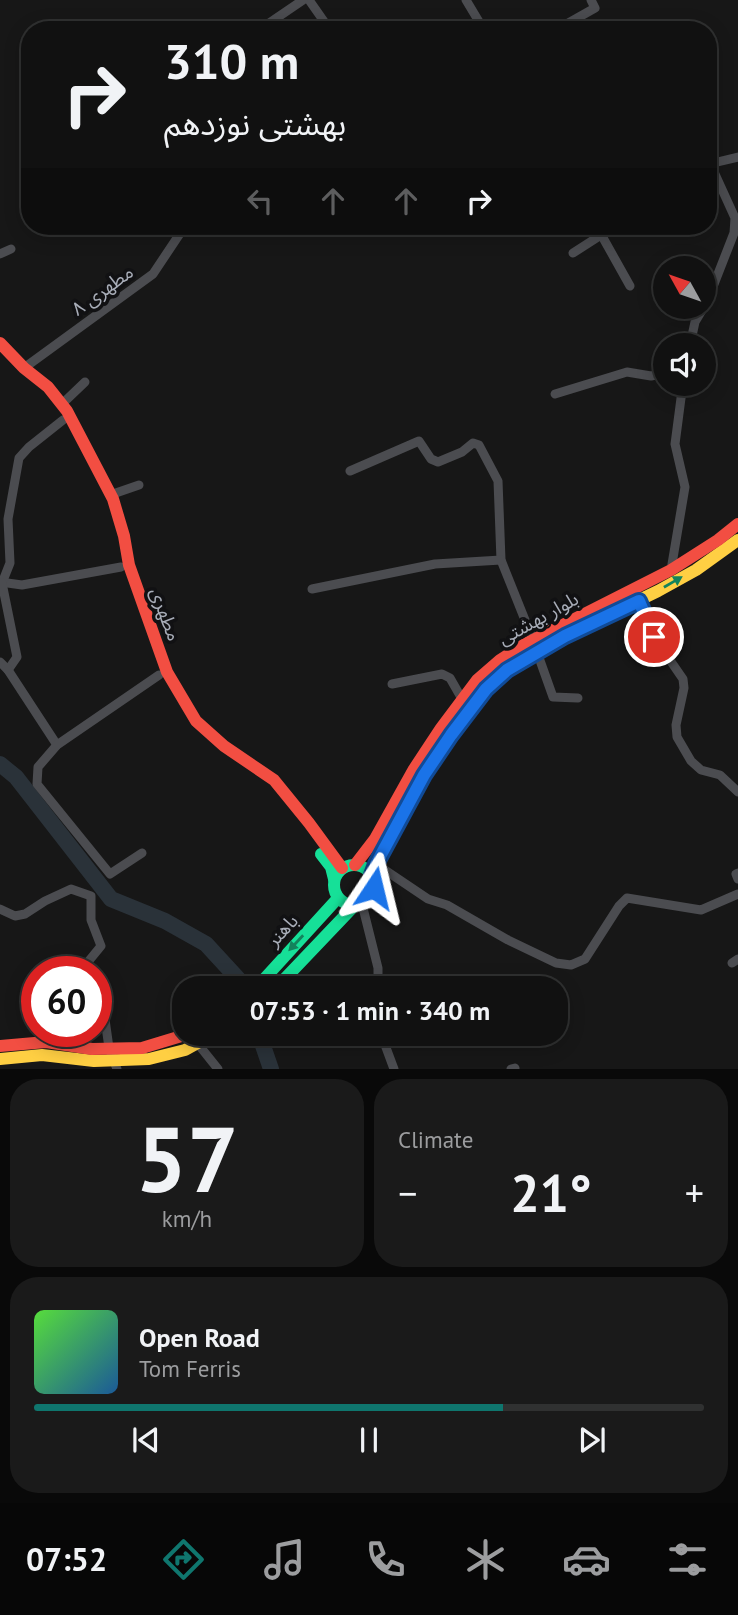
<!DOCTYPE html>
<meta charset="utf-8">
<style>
:root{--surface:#111;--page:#1a1a1a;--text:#f1f3f6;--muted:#9c9d9f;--line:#303131;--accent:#0f766e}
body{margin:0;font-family:"PT Sans","Noto Sans Arabic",sans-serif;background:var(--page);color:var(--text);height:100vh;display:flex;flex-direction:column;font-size:26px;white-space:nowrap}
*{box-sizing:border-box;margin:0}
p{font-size:23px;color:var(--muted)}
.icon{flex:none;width:38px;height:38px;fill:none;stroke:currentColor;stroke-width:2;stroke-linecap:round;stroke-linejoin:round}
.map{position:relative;height:1069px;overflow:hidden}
.drawer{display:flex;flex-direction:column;gap:10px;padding:10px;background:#090909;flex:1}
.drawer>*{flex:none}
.hud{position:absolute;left:21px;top:21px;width:696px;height:214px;border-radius:28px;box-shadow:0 4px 18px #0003,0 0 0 2px var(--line);background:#111;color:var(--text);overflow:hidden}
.needle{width:46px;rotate:310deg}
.fabs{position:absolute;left:653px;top:256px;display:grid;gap:14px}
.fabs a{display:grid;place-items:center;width:63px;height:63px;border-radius:50%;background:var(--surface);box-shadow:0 4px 18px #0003,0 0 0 2px var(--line);font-size:35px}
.speed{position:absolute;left:21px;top:956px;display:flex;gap:14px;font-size:35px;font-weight:700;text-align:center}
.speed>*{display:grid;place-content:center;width:91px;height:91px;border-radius:50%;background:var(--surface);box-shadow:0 4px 18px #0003,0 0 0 2px var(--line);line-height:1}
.speed .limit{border:10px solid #d22;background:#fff;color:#111}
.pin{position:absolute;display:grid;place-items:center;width:60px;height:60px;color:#fff;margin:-30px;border:4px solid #fff;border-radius:50%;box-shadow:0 2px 7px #0007}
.me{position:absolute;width:77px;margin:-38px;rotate:10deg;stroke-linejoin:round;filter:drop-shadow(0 0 5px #0008)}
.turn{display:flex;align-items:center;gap:24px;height:147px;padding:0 28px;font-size:32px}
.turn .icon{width:91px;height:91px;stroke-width:2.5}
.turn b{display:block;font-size:49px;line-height:60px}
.lanes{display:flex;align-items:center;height:66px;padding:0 28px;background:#0003;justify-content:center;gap:35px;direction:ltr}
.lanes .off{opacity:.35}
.big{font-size:52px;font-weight:700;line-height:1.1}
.drawer .tile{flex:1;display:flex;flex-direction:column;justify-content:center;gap:10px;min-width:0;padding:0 24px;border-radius:28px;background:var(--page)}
.drawer .dial{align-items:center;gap:0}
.dial b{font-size:91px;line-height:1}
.song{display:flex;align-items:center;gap:21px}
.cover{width:84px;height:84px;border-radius:10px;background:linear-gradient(135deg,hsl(110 70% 55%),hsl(210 70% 35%))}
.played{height:7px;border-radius:4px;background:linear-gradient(90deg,var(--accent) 70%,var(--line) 70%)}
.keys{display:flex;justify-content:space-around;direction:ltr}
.heat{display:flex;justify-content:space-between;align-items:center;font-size:38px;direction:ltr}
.drawer .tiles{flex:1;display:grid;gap:10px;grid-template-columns:1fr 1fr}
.tile:last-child{grid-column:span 2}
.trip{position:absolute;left:172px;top:976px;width:396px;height:70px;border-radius:28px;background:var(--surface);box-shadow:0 4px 18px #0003,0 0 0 2px var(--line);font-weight:700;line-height:70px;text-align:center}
.tabs{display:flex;height:112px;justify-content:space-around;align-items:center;background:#070707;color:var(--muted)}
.tabs .icon{width:49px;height:49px}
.tabs .selected{color:var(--accent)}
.tabs b{font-size:32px;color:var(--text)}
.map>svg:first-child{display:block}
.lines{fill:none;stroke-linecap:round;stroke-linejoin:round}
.river{stroke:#2a3239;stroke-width:16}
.street{stroke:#4b4c50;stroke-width:9}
.fast{stroke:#16e098;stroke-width:12}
.slow{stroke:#ffcf43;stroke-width:12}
.jam{stroke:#f24e42;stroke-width:12}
.oneway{fill:#14835c}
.route-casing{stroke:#114b97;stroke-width:18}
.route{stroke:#1a73e8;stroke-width:12}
.labels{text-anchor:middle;stroke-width:7;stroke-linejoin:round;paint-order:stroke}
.street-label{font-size:19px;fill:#a8adb8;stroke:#111113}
</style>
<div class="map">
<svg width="738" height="1069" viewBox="0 0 738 1069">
<rect width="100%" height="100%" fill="#171717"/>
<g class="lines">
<!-- river -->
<g class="river">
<polyline points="0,764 16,777 111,899 165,921 206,944 240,981 243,989"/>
<polyline points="259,1034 271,1069"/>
</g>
<!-- street -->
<g class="street">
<polyline points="309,0 330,30"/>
<polyline points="466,0 484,30"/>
<polyline points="259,30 303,0"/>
<polyline points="556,30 595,8 591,0"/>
<polyline points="709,164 738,157"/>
<polyline points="602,236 630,286"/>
<polyline points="573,253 615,226"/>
<polyline points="0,254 11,249"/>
<polyline points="690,345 695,322 707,302 734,233 735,218 710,163"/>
<polyline points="24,368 153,274 185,226"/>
<polyline points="555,394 627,372 651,376 665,373"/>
<polyline points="62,404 85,382"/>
<polyline points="350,471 419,441 431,459 438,462 462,452 473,443 479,445 498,481 501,560 533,640"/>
<polyline points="110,495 139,485"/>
<polyline points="671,570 685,487 675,444 683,383"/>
<polyline points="0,582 22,585 121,567"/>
<polyline points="2,583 10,563 8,519 19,458 29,447 63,420"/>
<polyline points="2,583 17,657 8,670"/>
<polyline points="312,589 435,564 501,560"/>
<polyline points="639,601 654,637 683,679 684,688 676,725 677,737 691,761 701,770 720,775 738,792"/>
<polyline points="537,652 553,697 578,698"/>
<polyline points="0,662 8,670 57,745"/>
<polyline points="392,684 442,674 450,678 462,699"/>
<polyline points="142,853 110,874 37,784 38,767 57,745 159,675"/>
<polyline points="376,864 428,899 447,905 508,940 556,963 571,965 585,959 619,906 627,898 701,910 738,894"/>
<polyline points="738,873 736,874 738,879"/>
<polyline points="362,904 378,968 378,989"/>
<polyline points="0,909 15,916 25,914 45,901 71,889 91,896 91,920 101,946 83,968 84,971"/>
<polyline points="732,963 738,959"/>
<polyline points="96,996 104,1012 109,1048 117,1069"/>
<polyline points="381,1034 394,1069"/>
<polyline points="198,1044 218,1069"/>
<polyline points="511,1069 515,1068"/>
</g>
<!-- fast -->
<g class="fast">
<polyline points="321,854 331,867 334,879"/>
<circle cx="354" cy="885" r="20"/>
<polyline points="255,989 338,898"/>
<polyline points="275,989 355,905"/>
</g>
<!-- slow -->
<g class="slow">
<polyline points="372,875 385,845 424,775 451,735 486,689 507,670 565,636 658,591 696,570 738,540"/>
<polyline points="0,1059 42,1055 94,1061 149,1059 185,1050 214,1034"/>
</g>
<!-- jam -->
<g class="jam">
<polyline points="0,343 24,368 48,387 67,411 113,499 124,536 129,565 167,672 196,721 224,746 274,780 309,823 342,868"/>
<polyline points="355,865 375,839 414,769 441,728 477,680 500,660 525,644 671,570 718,540 738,524"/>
<polyline points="0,1046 46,1042 92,1049 142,1048 188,1034"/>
</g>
</g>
<!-- one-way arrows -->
<defs><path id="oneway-solid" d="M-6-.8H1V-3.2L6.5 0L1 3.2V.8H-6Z" transform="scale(1.75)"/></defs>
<g class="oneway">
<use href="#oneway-solid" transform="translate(673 582) rotate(-30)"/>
<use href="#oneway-solid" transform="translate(296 943) rotate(133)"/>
</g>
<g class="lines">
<!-- route casing -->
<g class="route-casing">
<polyline id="route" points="374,888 372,875 376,864 424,775 451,735 486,689 507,670 565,636 639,601 654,637"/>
</g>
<!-- route -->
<use href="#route" class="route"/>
</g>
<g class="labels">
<!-- street labels -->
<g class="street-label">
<text transform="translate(102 290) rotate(-36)" y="7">مطهری ۸</text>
<text transform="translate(166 614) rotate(70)" y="7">مطهری</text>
<text transform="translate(538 618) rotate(-29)" y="7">بلوار بهشتی</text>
<text transform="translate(282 930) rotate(-47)" y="7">باهنر</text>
</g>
</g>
</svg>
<div class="fabs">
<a><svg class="needle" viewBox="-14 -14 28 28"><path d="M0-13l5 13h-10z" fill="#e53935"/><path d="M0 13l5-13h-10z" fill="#9c9d9f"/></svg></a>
<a><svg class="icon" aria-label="sound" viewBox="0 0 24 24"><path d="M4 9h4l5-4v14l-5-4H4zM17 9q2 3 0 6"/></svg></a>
</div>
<div class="speed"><div class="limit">60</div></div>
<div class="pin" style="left:654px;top:637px;background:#d93025"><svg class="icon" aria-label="arrive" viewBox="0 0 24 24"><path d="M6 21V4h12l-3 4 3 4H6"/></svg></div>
<svg class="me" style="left:374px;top:888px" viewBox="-20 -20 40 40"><path d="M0-17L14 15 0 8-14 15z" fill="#1a73e8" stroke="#fff" stroke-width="4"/></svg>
<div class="trip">07:53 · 1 min · 340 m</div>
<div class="hud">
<div class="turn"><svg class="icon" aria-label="right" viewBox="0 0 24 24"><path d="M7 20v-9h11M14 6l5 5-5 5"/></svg><div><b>310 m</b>بهشتی نوزدهم</div></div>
<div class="lanes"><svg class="icon off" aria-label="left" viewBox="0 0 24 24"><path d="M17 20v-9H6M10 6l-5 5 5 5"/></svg><svg class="icon off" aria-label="ahead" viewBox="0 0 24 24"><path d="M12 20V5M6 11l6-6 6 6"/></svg><svg class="icon off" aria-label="ahead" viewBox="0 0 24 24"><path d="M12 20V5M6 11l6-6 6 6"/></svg><svg class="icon" aria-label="right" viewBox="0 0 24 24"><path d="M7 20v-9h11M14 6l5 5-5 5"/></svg></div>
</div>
</div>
<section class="drawer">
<div class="tiles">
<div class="tile dial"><b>57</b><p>km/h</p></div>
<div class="tile"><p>Climate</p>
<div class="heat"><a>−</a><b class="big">21°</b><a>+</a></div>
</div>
<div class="tile">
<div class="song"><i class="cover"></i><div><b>Open Road</b><p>Tom Ferris</p></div></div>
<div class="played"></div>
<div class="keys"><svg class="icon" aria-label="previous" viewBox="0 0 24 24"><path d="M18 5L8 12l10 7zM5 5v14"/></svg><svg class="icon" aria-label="pause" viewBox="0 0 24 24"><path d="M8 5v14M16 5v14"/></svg><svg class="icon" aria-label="next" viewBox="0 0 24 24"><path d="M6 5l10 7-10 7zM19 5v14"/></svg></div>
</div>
</div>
</section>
<nav class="tabs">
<b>07:52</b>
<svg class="icon selected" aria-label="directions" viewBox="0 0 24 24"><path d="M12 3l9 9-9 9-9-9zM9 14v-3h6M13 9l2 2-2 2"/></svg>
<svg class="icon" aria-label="music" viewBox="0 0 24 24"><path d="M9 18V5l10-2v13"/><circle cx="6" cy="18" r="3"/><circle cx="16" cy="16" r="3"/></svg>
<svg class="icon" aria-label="phone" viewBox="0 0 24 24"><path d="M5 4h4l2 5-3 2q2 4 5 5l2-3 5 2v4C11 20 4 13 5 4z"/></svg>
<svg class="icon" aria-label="climate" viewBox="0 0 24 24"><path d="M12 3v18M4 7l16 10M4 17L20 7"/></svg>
<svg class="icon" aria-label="car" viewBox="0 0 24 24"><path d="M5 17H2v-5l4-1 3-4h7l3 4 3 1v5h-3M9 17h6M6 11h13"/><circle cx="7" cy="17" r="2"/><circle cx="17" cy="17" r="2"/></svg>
<svg class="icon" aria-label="filters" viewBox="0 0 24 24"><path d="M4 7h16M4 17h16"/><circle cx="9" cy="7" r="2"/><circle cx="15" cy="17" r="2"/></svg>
</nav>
